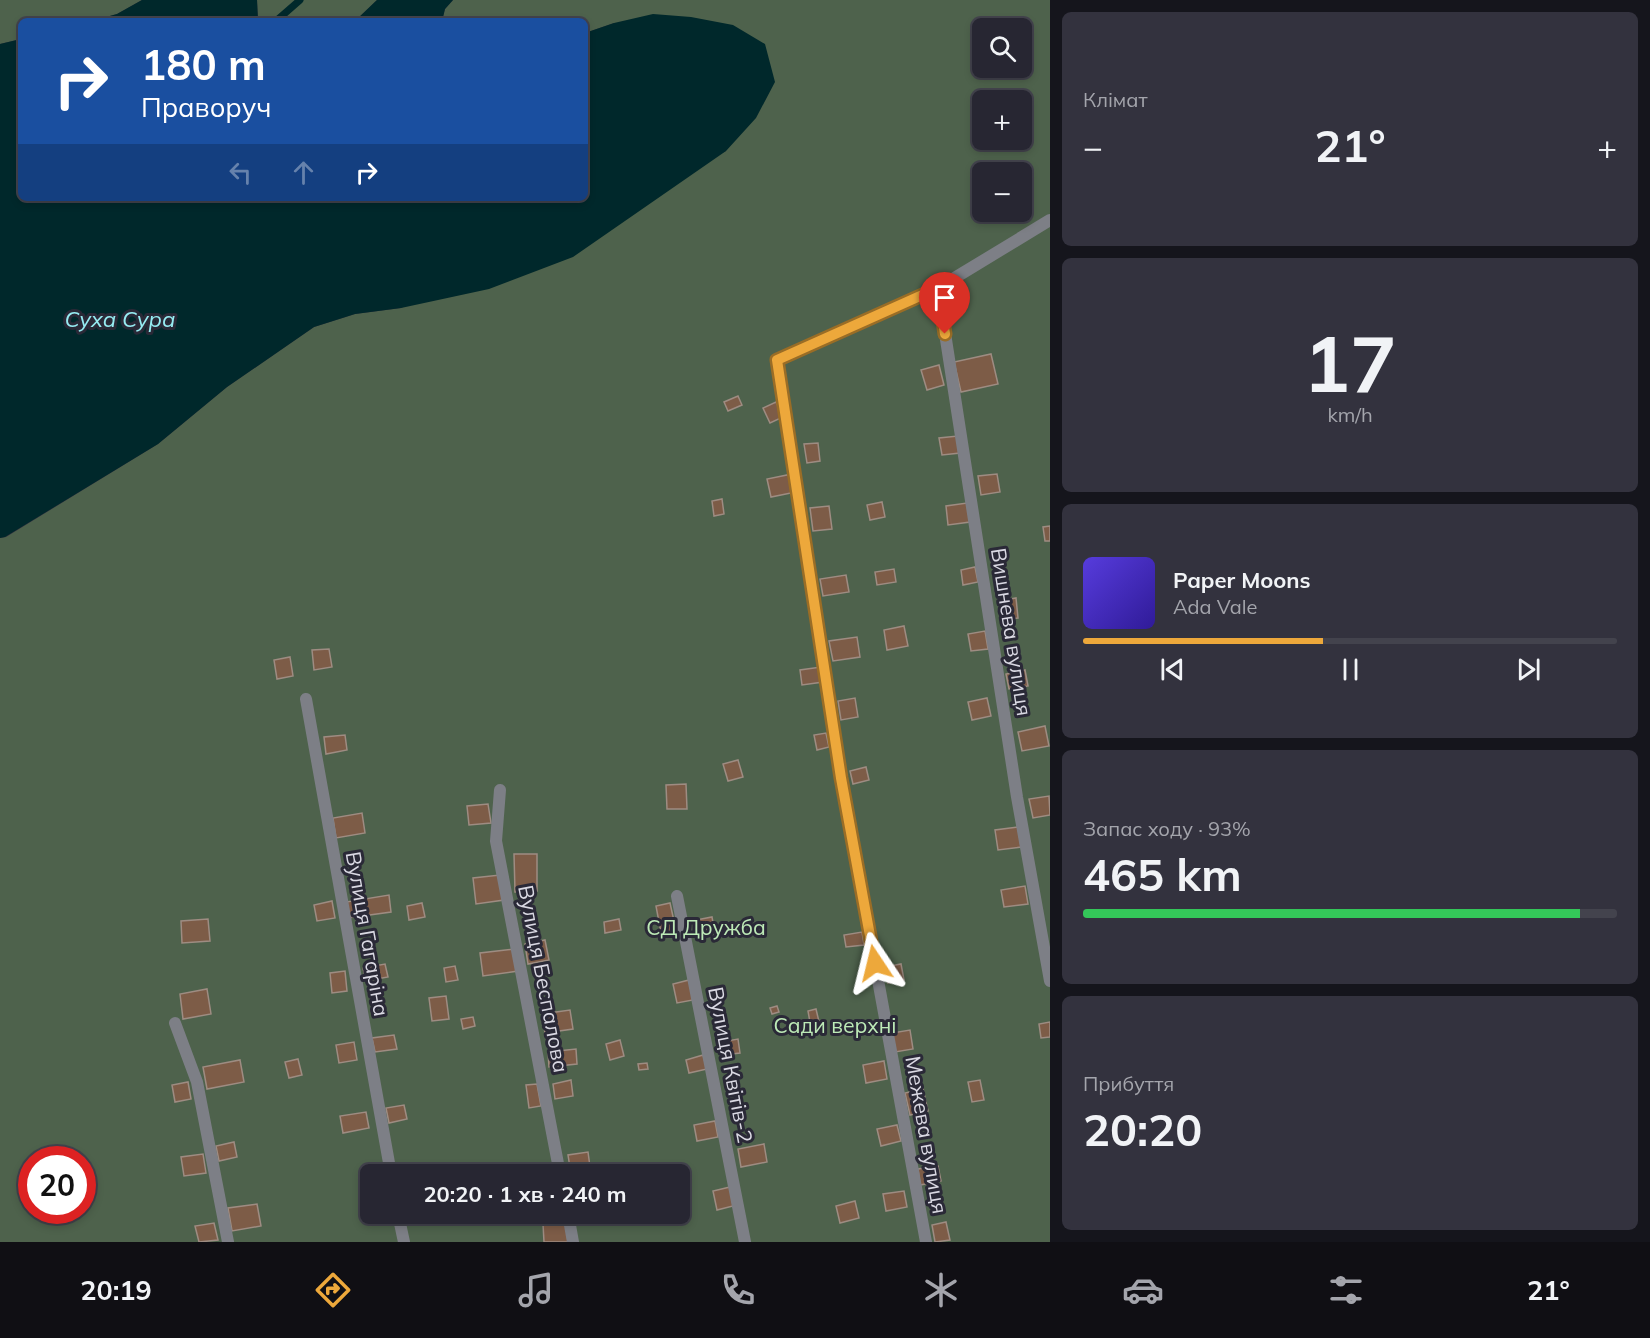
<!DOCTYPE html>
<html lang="uk">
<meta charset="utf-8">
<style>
:root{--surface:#272632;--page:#33323e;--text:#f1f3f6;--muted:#a4a5ac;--line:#43434d;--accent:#eda83b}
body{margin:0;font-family:Mulish,sans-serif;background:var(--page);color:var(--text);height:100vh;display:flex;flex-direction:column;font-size:22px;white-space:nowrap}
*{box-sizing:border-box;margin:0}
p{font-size:20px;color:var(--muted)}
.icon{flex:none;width:33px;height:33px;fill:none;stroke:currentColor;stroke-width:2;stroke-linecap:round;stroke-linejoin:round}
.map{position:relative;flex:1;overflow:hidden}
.drawer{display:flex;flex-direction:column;gap:12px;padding:12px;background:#15151c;width:600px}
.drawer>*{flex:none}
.banner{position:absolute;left:18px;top:18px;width:570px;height:183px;border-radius:9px;box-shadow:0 3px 9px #0003,0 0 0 2px var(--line);background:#1a4fa0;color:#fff;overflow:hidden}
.buttons{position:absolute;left:972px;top:18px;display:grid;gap:12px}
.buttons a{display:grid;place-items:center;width:60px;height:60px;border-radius:9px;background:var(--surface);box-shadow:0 3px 9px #0003,0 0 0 2px var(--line);font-size:30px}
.speed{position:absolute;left:18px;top:1146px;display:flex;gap:12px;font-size:30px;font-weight:700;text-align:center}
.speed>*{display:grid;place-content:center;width:78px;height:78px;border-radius:50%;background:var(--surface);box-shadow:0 3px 9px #0003,0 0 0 2px var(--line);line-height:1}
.speed .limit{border:9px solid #d22;background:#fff;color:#111}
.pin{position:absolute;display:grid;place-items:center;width:51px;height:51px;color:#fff;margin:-62px -26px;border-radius:50% 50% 50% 0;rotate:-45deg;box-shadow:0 0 6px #0007}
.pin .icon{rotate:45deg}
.me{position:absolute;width:66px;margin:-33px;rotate:350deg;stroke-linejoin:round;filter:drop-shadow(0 0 4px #0008)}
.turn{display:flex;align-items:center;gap:21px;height:126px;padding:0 24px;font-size:27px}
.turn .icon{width:78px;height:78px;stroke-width:2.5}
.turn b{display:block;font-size:42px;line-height:51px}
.lanes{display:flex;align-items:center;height:57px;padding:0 24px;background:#0003;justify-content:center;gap:30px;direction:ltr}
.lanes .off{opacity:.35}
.big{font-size:45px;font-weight:700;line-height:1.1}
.drawer .tile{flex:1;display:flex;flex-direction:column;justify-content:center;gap:9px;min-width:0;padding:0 21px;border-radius:9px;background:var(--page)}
.drawer .dial{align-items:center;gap:0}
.dial b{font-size:78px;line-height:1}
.song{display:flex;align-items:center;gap:18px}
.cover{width:72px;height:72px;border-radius:9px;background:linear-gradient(135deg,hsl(250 70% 55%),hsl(250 70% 35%))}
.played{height:6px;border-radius:3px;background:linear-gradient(90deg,var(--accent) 45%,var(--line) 45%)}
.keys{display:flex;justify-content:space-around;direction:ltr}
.heat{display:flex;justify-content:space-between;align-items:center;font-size:33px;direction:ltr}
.charge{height:9px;border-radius:4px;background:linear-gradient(90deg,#34c759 93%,var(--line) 0)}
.trip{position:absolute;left:360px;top:1164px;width:330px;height:60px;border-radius:9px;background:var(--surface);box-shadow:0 3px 9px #0003,0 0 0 2px var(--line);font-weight:700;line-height:60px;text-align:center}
.dock{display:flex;height:96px;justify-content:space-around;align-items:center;background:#100f14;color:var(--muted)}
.dock .icon{width:42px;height:42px}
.dock .current{color:var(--accent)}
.dock b{font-size:27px;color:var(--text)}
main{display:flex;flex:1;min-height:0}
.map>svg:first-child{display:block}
.green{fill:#4e624c;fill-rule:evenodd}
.water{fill:#00282b}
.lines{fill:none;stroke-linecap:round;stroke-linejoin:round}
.stream{stroke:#00282b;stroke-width:7}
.building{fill:#7d5c47;stroke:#9e8c82;stroke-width:1.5}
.lane{stroke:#7d7f86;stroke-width:12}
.route-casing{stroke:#9a6d26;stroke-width:15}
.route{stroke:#eda83b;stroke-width:10}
.labels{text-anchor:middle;stroke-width:6;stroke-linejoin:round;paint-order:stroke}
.street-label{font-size:21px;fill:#dad9e3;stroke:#2a2937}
.park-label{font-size:21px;fill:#bdeab7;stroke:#2a2937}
.water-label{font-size:22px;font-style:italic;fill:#96ecf2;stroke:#2a2937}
</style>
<main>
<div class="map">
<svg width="1050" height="1242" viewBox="0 0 1050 1242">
<rect width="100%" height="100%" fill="#343342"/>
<!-- green -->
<g class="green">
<polygon points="0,0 142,0 117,14 92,21 21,21 21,39 0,44"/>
<polygon points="257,0 377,0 355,21 258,21"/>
<path d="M453 0H1050V1242H0V538L6 537 158 444 227 387 314 327 355 314 401 308 726 151 614 23 585 33V21H442L445 9ZM982 28H1022V68H982ZM982 100H1022V140H982ZM982 172H1022V212H982ZM32 1160H82V1210H32ZM370 1174H680V1214H370Z"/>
</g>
<!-- water -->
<g class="water">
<polygon points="142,0 257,0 258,21 92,21 117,14"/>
<polygon points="377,0 453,0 445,9 442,21 355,21"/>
<polygon points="653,14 691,17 733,25 765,44 775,82 756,118 726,151 573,257 489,289 401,308 355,314 314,327 227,387 158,444 5,537 0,538 0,44 21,39 21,198 585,198 585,33 614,23"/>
</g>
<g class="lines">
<!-- stream -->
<polyline class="stream" points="276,21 300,0"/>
</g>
<!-- building -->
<g class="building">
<polygon points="991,354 998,384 961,392 954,362"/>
<polygon points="939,365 944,385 927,390 921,370"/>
<polygon points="738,396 742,405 728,411 724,402"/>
<polygon points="776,402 783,417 770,423 763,408"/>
<polygon points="958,436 960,453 942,455 939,438"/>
<polygon points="818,443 820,461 807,463 804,444"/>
<polygon points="792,474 796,492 771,497 767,479"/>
<polygon points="997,474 1000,492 981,495 978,476"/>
<polygon points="722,499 724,514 714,516 712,501"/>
<polygon points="882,502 885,517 870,520 867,505"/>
<polygon points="967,503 970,522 948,525 946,506"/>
<polygon points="829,506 832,529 813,531 810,508"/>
<polygon points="1050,526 1050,541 1045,541 1043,527"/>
<polygon points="975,567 978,582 963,585 961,570"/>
<polygon points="894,569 896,582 877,585 875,572"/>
<polygon points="846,575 849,592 823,596 820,579"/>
<polygon points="1016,598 1018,618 1002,620 999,601"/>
<polygon points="904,626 908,646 887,650 884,630"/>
<polygon points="985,631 988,649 971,651 968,634"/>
<polygon points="857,637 860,657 833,661 829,641"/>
<polygon points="329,649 332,667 314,670 312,650"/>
<polygon points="290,657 293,676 277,679 274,660"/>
<polygon points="821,667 823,682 802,685 800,670"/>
<polygon points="1025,670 1028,686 1009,689 1006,674"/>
<polygon points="855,698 858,717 841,720 838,701"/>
<polygon points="987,698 991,716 972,720 968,702"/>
<polygon points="1045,726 1049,746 1022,751 1018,732"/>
<polygon points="826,733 829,747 817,750 814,735"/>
<polygon points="345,735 347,750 326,754 324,737"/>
<polygon points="738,760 743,777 728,781 723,764"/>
<polygon points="866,767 869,780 853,784 850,771"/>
<polygon points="686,784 687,809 667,809 666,785"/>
<polygon points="1049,796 1050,815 1033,818 1029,799"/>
<polygon points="488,804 491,823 469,825 467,806"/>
<polygon points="362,813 365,833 336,838 333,818"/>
<polygon points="1018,827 1021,847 998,850 995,830"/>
<polygon points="514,854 537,854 537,891 515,892"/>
<polygon points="500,875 504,900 476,904 473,878"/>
<polygon points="1025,886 1028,904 1004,907 1001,890"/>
<polygon points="389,895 391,912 348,918 346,902"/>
<polygon points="332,901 335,918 317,921 314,905"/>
<polygon points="422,903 425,917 409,920 407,906"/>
<polygon points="670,903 676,930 661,933 656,906"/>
<polygon points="712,917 714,928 698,931 696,920"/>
<polygon points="208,919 210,941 182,943 181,921"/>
<polygon points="619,919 621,930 605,933 604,922"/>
<polygon points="862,932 864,945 846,947 844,935"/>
<polygon points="545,940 549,960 528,964 525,944"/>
<polygon points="515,949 518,971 483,976 480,953"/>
<polygon points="385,964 388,977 366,981 363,968"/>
<polygon points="901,964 904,980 888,983 885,967"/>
<polygon points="455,966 458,980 446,982 444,968"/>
<polygon points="345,971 347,991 332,993 330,973"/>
<polygon points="689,980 693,1000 677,1003 673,984"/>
<polygon points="207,989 211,1014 183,1019 180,994"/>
<polygon points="446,996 449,1019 432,1021 429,998"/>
<polygon points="777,1006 779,1012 772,1014 770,1008"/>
<polygon points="816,1009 820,1026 811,1028 808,1011"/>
<polygon points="570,1010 573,1029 545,1033 542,1014"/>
<polygon points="473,1017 475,1026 463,1029 461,1019"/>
<polygon points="1050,1022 1050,1037 1041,1038 1039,1024"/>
<polygon points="910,1030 913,1049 895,1052 892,1033"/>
<polygon points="394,1035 397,1049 375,1052 372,1038"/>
<polygon points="738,1039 740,1053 723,1055 721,1042"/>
<polygon points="620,1040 624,1056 610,1060 606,1044"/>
<polygon points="354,1042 357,1060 339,1063 336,1045"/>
<polygon points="576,1049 577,1064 549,1067 548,1052"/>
<polygon points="703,1055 707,1069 689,1073 686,1060"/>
<polygon points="298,1059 302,1075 289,1078 285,1062"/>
<polygon points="240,1060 244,1082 207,1089 203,1067"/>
<polygon points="884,1061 887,1079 866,1083 863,1065"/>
<polygon points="647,1063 648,1069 639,1070 638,1064"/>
<polygon points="571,1080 573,1096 555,1099 553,1084"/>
<polygon points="980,1080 984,1100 972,1102 968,1082"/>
<polygon points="188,1082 191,1099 175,1102 172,1085"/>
<polygon points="537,1084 541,1106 529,1108 526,1085"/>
<polygon points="923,1089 928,1111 910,1115 905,1093"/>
<polygon points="404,1105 407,1119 389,1123 386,1108"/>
<polygon points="366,1112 369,1128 343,1133 340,1116"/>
<polygon points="715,1121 718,1137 697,1141 694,1125"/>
<polygon points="897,1125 901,1141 881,1146 877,1129"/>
<polygon points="234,1142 237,1157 219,1161 216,1146"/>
<polygon points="764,1144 767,1162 741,1167 738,1149"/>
<polygon points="588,1152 591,1174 571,1174 568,1155"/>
<polygon points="203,1154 206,1173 184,1176 181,1157"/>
<polygon points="938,1166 941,1181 920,1185 918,1169"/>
<polygon points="370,1176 370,1197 363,1198 360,1179"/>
<polygon points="730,1187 733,1206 717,1210 713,1191"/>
<polygon points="904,1191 907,1207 886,1211 883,1194"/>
<polygon points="855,1201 859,1218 840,1223 836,1206"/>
<polygon points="257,1204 261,1226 232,1231 228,1208"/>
<polygon points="584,1214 602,1214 604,1221 579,1225 577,1215"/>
<polygon points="566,1222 568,1242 544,1242 543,1224"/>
<polygon points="946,1222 950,1240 935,1242 932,1225"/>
<polygon points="214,1223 218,1240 199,1242 195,1226"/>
</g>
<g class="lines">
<!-- lane -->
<g class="lane">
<polyline points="938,288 1017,797 1050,981"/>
<polyline points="306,699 391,1174"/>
<polyline points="500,790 496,841 560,1174"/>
<polyline points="677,896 745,1242"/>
<polyline points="175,1023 197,1082 228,1242"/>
<polyline points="398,1214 404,1242"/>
<polyline points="568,1214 573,1242"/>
<polyline points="926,1242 841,778 777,360 938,288 1050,220"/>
</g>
</g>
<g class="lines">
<!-- route casing -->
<g class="route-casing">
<polyline id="route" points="875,963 841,778 777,360 938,288 945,334"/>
</g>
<!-- route -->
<use href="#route" class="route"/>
</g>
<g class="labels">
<!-- street labels -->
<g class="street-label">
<text transform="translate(1011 632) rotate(81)" y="7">Вишнева вулиця</text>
<text transform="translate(367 934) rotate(80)" y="7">Вулиця Гагаріна</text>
<text transform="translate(543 979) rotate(79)" y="7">Вулиця Беспалова</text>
<text transform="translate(730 1065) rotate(79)" y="7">Вулиця Квітів-2</text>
<text transform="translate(926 1135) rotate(80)" y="7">Межева вулиця</text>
</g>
<!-- park labels -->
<g class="park-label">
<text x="706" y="935">СД Дружба</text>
<text x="835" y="1033">Сади верхні</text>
</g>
<!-- water labels -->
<g class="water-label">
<text x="120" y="327">Суха Сура</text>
</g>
</g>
</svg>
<div class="buttons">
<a><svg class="icon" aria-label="search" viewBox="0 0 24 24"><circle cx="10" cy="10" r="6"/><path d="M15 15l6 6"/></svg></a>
<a>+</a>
<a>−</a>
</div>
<div class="speed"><div class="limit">20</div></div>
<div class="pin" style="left:945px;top:334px;background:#d93025"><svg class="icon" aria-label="arrive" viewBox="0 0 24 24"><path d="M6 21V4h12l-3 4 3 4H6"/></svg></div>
<svg class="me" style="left:875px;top:963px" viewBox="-20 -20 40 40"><path d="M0-17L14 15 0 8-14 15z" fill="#eda83b" stroke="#fff" stroke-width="4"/></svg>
<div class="trip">20:20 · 1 хв · 240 m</div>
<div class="banner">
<div class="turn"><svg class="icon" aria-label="right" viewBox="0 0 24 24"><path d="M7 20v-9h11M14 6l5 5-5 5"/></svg><div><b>180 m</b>Праворуч</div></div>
<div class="lanes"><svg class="icon off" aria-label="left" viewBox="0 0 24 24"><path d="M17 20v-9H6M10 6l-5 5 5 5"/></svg><svg class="icon off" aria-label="ahead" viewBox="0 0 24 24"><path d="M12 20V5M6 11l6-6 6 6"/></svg><svg class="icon" aria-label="right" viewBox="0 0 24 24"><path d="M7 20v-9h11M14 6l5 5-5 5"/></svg></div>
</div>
</div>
<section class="drawer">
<div class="tile"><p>Клімат</p>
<div class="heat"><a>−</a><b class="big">21°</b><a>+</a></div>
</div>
<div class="tile dial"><b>17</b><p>km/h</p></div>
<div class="tile">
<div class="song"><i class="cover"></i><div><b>Paper Moons</b><p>Ada Vale</p></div></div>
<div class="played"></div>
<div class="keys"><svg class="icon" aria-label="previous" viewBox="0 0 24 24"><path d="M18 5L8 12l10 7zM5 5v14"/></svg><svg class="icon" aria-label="pause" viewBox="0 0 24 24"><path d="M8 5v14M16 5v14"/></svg><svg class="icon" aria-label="next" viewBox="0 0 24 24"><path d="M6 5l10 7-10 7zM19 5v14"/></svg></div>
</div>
<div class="tile"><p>Запас ходу · 93%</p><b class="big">465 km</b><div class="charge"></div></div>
<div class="tile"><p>Прибуття</p><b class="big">20:20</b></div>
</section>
</main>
<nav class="dock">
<b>20:19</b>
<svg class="icon current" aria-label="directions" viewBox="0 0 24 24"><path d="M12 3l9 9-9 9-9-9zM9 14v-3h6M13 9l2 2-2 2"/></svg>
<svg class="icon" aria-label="music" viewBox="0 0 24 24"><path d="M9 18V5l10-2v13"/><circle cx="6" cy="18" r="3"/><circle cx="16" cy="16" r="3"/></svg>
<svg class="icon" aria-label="phone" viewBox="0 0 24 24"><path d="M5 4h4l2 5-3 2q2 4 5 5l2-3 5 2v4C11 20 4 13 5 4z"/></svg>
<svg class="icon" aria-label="climate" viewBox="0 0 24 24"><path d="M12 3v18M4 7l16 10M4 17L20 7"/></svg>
<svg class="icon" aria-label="car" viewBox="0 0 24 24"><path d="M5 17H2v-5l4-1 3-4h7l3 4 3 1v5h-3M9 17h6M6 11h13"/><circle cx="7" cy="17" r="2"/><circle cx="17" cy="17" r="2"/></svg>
<svg class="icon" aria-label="filters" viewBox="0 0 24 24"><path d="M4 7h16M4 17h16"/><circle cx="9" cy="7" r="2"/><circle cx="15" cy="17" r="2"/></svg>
<b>21°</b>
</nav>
